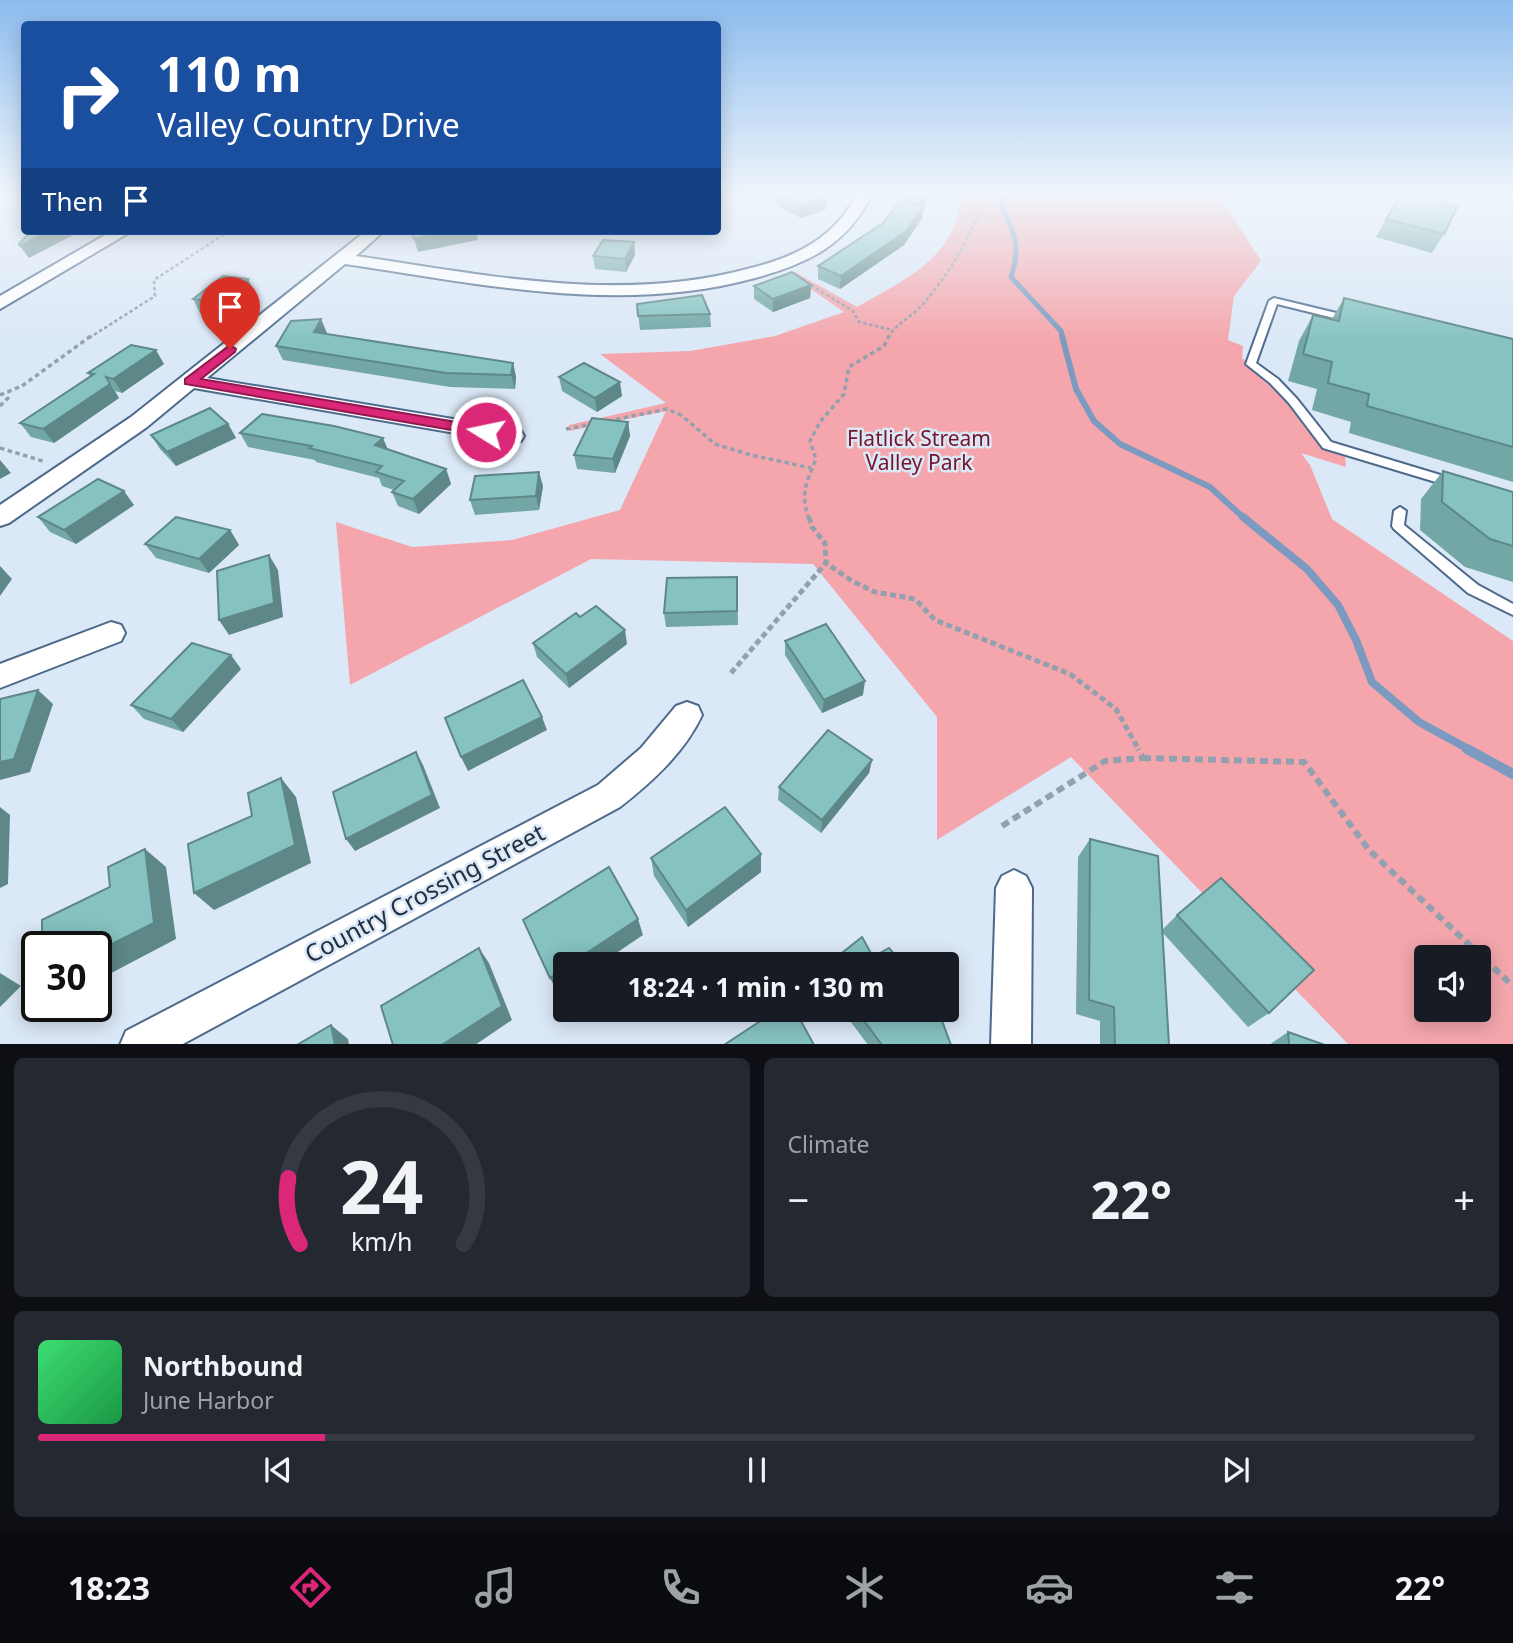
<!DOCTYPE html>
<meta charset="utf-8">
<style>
:root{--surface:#171b24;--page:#242831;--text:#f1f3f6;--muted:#9ea1a6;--line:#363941;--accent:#db2777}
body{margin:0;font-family:"Noto Sans",sans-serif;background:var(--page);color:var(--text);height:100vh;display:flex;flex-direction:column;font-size:26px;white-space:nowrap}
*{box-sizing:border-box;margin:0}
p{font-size:23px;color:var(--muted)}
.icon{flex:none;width:38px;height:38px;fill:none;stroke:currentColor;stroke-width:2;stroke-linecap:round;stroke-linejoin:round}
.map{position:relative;height:1044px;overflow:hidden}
.panel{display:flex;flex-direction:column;gap:14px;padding:14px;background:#0d0f14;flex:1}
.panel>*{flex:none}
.hud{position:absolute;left:21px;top:21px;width:700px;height:214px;border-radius:7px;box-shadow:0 4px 18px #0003;background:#1a4fa0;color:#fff;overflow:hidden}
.buttons{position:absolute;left:1414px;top:945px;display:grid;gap:14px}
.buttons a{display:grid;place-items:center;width:77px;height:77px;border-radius:7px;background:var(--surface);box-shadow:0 4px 18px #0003;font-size:35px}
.speed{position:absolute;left:21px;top:931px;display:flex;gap:14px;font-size:35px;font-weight:700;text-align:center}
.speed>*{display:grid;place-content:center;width:91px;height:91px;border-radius:50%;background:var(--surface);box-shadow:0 4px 18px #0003;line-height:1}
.speed .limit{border:4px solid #111;border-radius:10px;background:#fff;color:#111}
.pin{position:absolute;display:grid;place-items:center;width:60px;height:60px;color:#fff;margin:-72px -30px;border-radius:50% 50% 50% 0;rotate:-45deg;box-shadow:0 0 7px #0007}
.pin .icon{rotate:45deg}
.me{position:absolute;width:77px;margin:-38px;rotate:280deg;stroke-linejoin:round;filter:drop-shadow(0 0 5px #0008)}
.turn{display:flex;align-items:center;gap:24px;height:147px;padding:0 21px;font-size:32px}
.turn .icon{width:91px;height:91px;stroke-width:2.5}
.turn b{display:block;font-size:49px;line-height:60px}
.then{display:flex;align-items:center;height:66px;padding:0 21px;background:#0003;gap:14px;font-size:26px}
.big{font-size:52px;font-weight:700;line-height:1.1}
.panel .widget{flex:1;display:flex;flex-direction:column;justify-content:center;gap:10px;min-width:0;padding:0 24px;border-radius:10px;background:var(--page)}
.panel .dial{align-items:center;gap:0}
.dial svg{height:182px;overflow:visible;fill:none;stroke:var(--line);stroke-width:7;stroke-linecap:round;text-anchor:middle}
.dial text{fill:var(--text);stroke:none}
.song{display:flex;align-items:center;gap:21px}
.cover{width:84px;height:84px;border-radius:10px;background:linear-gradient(135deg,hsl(140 70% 55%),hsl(140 70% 35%))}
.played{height:7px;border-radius:4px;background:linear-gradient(90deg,var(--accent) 20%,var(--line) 20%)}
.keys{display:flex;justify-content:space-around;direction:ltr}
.heat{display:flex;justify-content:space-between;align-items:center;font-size:38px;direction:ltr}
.panel .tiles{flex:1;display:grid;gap:14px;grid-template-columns:1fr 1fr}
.widget:last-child{grid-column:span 2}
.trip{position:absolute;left:553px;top:952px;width:406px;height:70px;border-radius:7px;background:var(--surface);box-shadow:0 4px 18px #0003;font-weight:700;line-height:70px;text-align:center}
.menu{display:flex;height:112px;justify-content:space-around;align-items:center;background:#090b0e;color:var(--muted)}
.menu .icon{width:49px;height:49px}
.menu .on{color:var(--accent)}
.menu b{font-size:32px;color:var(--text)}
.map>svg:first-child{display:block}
.green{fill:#f4a6ac;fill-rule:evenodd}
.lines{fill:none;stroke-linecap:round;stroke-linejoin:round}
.stream-far3{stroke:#7c9ac0;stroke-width:5}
.stream-far2{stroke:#7c9ac0;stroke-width:6}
.stream-far1{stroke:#7c9ac0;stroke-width:8}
.stream{stroke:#7c9ac0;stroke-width:10}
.lane-casing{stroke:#4d698b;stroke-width:4}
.street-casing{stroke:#4d698b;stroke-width:4}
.path-far3{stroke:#93a0af;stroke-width:2.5;stroke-dasharray:3.5 2.5;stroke-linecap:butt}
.path-far2{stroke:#93a0af;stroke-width:3.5;stroke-dasharray:4.5 3.5;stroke-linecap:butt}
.path-far1{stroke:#93a0af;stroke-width:5;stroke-dasharray:6 3.5;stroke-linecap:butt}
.path{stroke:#93a0af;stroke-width:6;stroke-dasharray:8 5;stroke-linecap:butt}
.lane{fill:#fff;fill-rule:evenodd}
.street{fill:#fff;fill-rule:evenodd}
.wall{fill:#72a7a6}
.shaded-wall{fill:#5d8887}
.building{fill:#85c2c1;stroke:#5d8887;stroke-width:2}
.route{fill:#db2777;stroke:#8e194d;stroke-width:2}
.labels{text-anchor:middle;stroke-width:5;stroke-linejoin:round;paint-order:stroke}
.park-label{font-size:21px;fill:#74152a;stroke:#dbe8f7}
.near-street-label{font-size:24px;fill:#232f3e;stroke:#dbe8f7}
</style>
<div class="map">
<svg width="1513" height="1045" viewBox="0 0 1513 1045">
<rect width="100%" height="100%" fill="#dbe8f7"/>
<!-- green -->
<path class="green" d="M961 195H1219L1261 261 1234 296 1228 340 1243 346 1242 358 1281 392 1317 442 1345 455 1346 467 1301 453 1310 465 1332 519 1513 641V1044H1348L1071 757 937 840V717L813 564 591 559 350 685 336 522 412 547 512 540 620 510 666 411 569 431V425L666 403 600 354 690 351 775 336 844 312 789 274 795 272 857 307C904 280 958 257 961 195ZM1426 957H1479V1010H1426Z"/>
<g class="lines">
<!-- stream-far3 -->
<path class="stream-far3" d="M1008 195 1001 206C1015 232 1021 248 1011 277L1061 331 1063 338"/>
<!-- stream-far2 -->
<polyline class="stream-far2" points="1062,336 1076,389 1094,421 1120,444 1210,487 1245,519"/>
<!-- stream-far1 -->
<polyline class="stream-far1" points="1243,517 1307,569 1338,605 1356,640 1372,682 1419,722 1470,750"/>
<!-- stream -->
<polyline class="stream" points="1467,749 1513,774"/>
<!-- lane casing -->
<g class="lane-casing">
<g id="lane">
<polygon points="1274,298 1353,317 1355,319 1350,322 1277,304 1256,363 1278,379 1297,399 1331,442 1457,480 1459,483 1457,486 1449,486 1323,448 1289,403 1270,383 1246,364 1269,301"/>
<polygon points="1400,507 1406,511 1404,525 1478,585 1513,604 1513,615 1468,593 1394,529 1392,526 1394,511"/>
</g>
</g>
<!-- street casing -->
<g class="street-casing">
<g id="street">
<path d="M856 195H871C848 245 806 264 755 278 620 315 481 284 345 264L207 378 513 429 521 431 524 436 521 441 513 443 194 388 147 427 9 523 0 526V505L131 417 366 231H384L356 256C486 275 621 304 751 268 795 257 835 238 856 195Z"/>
<polygon points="112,231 132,231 0,309 0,296"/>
<polygon points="111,622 121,625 125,633 121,641 0,688 0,664"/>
<path d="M687 702 698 706 702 715C685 752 652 782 620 807L181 1045H120L126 1031 598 785 641 748 676 706Z"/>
<polygon points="1014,870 1026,876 1032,888 1031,1045 991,1045 996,888 1002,876"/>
</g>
</g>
<!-- path-far3 -->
<g class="path-far3">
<polyline points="806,282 853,311 859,322 892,330"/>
<polyline points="89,338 155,296 154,280 229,231"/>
<path d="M888 338C896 323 912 317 923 304 948 275 962 251 978 216L973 209 974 195"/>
</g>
<!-- path-far2 -->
<g class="path-far2">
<polyline points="0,395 22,386 91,336"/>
<polyline points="0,406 8,398 8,393"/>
<polyline points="608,421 667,409 681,415 715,444 751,455 811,468"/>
<polyline points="566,429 593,424"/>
<polyline points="0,448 46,462"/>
<path d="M809 519C800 493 806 484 816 459L810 441 820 422 844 394 849 367 884 346 889 336"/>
</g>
<!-- path-far1 -->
<g class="path-far1">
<polyline points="809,517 812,527 825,543 826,563 852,581 875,592 915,599 935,620 1070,674 1116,709 1139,750"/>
<polyline points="731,673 826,563"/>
</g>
<!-- path -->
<g class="path">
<polyline points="1143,758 1304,762 1369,850 1513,986"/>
<polyline points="1002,826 1105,761 1143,758 1138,749"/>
</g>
<!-- lane -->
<use href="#lane" class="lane"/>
<!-- street -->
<use href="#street" class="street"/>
</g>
<!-- wall -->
<g class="wall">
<polygon points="775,195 825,195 827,197 826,209 801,218 775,205"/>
<polygon points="898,195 930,195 922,205 924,206 922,218 904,245 840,289 818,279 818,266 883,223 898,204 897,204"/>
<polygon points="1445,203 1444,234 1432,253 1376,237 1386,219"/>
<polygon points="634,242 635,255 626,272 595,269 593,256"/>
<polygon points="248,279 254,292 225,316 200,313 193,299"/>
<polygon points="811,285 810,298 773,312 754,299 754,286"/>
<polygon points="1344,298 1513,339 1513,482 1349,433 1351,422 1312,410 1317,389 1288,381 1299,341 1313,315 1332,319"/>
<polygon points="637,304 710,314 711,327 640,330"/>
<polygon points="327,333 326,334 513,363 516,377 515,389 450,387 283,360 276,346"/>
<polygon points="164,364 122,393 115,391 119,398 54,443 31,437 20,423 90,377 88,373"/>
<polygon points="559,377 622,396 597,412 562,391"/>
<polygon points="628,422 630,436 615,473 577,469 574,455"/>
<polygon points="228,424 236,438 176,466 160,449 151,435"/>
<polygon points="240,433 387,449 446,469 451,484 419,514 398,506 392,492 394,490 382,486 379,478 316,462 315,460 248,447"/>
<polygon points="1443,471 1513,492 1513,582 1465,567 1420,530 1421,499"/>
<polygon points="543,486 539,510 475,515 470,500"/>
<polygon points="134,505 76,544 50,532 38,517"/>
<polygon points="230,530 239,545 209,573 156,558 145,544"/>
<polygon points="737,577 738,625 666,627 664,613"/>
<polygon points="580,617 627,644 569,688 537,657 533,643"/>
<polygon points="785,641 863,695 822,713 785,655"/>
<polygon points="241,669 183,732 144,719 131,705"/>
<polygon points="872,760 869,773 821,833 778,800 779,787"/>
<polygon points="1090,839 1162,930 1177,915 1269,1013 1248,1027 1163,933 1169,1045 1100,1045 1100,1021 1076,1014 1078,857"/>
<polygon points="651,858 761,872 688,927 654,876"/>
<polygon points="842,1010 938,1010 951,1045 868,1045"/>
<polygon points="1288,1032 1325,1045 1269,1045"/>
</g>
<!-- shaded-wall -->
<g class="shaded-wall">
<polygon points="922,195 930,195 920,209 921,196"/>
<polygon points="827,197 826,209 801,218 801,206"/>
<polygon points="924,206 922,218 904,245 840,289 841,276"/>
<polygon points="49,231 81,231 29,258 20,246"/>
<polygon points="454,231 476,231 478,240 418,252 414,239"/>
<polygon points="634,242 635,255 626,272 625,259"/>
<polygon points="248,279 254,292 225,316 219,302"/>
<polygon points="811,285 810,298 773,312 773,299"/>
<polygon points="321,319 327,333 320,346 314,332"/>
<polygon points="156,350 164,364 122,393 113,379"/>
<polygon points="513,363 516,377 515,389 511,375"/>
<polygon points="620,382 622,396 597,412 595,398"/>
<polygon points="110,384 119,398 54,443 43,429"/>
<polygon points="628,422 630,436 615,473 613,459"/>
<polygon points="228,424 236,438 176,466 167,452"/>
<polygon points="383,438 389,452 375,445"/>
<polygon points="0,460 11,473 0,479"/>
<polygon points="446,469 451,484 419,514 413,499"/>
<polygon points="539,472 543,486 539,510 536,496"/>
<polygon points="124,491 134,505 76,544 64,530"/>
<polygon points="230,530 239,545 209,573 199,559"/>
<polygon points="269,555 278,570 283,617 229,635 219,620"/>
<polygon points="0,566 12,579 0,596"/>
<polygon points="625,630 627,644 569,688 566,674"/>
<polygon points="231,655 241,669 183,732 171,719"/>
<polygon points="865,681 863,695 822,713 824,700"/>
<polygon points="38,690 53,704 30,772 0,780 0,762"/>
<polygon points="542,717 547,730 468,771 461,757"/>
<polygon points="416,752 423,765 440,808 355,851 346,839"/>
<polygon points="872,760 869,773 821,833 822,820"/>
<polygon points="281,778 296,797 311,863 214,910 194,893"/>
<polygon points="0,807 10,815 8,884 0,888"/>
<polygon points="145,849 166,867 176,939 96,981 96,952"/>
<polygon points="761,854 761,872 688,927 686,910"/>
<polygon points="638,919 643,935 600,964 570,964"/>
<polygon points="479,948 489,963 512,1020 475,1045 442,1045"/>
<polygon points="565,968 565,988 558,993 550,978"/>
<polygon points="0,973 21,986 0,1007"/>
<polygon points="331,1025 348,1039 349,1045 335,1045"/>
</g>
<!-- building -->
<g class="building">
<polygon points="781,195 825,195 827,197 801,206"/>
<polygon points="1401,195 1449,195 1445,203 1458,206 1444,234 1386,219"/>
<polygon points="900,201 924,206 905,232 841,276 818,266 883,223"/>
<polygon points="31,231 49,231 20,246 19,244"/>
<polygon points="411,231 454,231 414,239"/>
<polygon points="603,240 634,242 625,259 593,256"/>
<polygon points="792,272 811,285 773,299 754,286"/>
<polygon points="223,276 248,279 219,302 193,299"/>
<polygon points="702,295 710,314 638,316 637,304"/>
<polygon points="1344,298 1513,339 1513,447 1367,406 1369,394 1328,383 1332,362 1303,354 1313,315 1339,321"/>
<polygon points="321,319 314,332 513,363 511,375 446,373 276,346 291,321"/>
<polygon points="131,345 156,350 113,379 106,377 110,384 43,429 20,423 94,374 88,373"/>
<polygon points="584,363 620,382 595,398 559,377"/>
<polygon points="210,408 228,424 167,452 151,435"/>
<polygon points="262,414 334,426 383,438 375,445 446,469 413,499 392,492 404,481 376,472 382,466 309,448 312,446 240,433"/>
<polygon points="592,418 628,422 613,459 574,455"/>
<polygon points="1443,471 1513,492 1513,546 1490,539 1442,502"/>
<polygon points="539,472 536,496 470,500 475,476"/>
<polygon points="98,479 124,491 64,530 38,517"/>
<polygon points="176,517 230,530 199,559 145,544"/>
<polygon points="269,555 274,603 219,620 217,571"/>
<polygon points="737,577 737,611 664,613 667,578"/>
<polygon points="596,606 625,630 566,674 533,643 576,613 580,617"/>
<polygon points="826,624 865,681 824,700 785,641"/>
<polygon points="192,643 231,655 171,719 131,705"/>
<polygon points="523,680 542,717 461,757 445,718"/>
<polygon points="38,690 14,759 0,762 0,699"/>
<polygon points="828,730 872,760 822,820 779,787"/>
<polygon points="416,752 432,795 346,839 333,792"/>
<polygon points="281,778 295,845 194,893 188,844 252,816 248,793"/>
<polygon points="725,807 761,854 686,910 651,858"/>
<polygon points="1090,839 1158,856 1169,1045 1115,1045 1114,1007 1089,1000"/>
<polygon points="145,849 154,923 96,952 96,947 42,947 42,920 110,887 108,867"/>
<polygon points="609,867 638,919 570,964 565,964 565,968 550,978 523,920"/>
<polygon points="1221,878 1314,970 1269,1013 1177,915"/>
<polygon points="862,937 873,957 889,948 903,964 828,964"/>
<polygon points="479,948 502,1006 442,1045 393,1045 381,1006"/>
<polygon points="777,1010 795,1010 814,1045 724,1045"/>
<polygon points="856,1010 938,1010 951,1045 882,1045"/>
<polygon points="331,1025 335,1045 297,1045"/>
<polygon points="1288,1032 1325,1045 1289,1045"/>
</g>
<!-- sky -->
<linearGradient id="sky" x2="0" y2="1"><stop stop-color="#8cbcee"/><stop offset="0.57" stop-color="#eff5fb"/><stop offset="1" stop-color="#eff5fb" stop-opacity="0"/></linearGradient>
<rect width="1513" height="342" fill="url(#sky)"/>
<!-- route -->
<polygon class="route" points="230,345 236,349 235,352 201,379 486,427 493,432 486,436 185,384 185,379"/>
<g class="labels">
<!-- park labels -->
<g class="park-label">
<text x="919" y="446">Flatlick Stream<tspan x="919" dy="24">Valley Park</tspan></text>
</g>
<!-- near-street labels -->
<g class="near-street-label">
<text transform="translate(425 894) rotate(-28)" y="8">Country Crossing Street</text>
</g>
</g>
</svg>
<div class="buttons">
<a><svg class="icon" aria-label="sound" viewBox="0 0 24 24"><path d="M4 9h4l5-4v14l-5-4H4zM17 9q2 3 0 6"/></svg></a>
</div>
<div class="speed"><div class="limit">30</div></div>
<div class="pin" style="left:230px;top:349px;background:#d93025"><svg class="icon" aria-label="arrive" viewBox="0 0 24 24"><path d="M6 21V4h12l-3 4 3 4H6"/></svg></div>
<svg class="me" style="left:486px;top:432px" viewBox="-20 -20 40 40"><circle r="17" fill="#db2777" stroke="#fff" stroke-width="3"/><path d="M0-11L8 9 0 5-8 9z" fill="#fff"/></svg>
<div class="trip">18:24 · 1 min · 130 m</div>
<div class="hud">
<div class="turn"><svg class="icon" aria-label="right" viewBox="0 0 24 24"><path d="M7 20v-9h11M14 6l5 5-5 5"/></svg><div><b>110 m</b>Valley Country Drive</div></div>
<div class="then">Then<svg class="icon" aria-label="arrive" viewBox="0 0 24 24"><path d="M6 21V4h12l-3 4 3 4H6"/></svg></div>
</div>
</div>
<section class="panel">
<div class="tiles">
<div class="widget dial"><svg viewBox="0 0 100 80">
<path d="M14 69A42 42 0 1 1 86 69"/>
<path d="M14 69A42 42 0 0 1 9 40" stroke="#db2777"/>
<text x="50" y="56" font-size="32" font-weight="700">24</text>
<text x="50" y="72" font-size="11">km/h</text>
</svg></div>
<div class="widget"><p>Climate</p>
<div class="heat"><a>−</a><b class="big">22°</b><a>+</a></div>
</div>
<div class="widget">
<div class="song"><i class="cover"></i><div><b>Northbound</b><p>June Harbor</p></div></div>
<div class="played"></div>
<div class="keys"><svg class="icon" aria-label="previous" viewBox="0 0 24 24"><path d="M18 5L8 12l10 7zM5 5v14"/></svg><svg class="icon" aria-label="pause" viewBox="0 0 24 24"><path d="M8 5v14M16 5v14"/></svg><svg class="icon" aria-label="next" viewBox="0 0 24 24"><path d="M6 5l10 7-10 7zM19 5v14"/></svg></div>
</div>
</div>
</section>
<nav class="menu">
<b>18:23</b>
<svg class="icon on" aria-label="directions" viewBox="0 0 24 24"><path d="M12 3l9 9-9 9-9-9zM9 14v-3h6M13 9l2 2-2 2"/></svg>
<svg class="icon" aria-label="music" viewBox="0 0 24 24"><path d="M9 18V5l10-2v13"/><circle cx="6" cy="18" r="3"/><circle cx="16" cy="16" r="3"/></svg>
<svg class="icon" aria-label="phone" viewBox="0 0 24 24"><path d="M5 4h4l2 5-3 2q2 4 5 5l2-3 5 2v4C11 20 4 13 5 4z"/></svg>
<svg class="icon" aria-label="climate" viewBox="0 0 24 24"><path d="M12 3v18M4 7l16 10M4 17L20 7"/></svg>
<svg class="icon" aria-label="car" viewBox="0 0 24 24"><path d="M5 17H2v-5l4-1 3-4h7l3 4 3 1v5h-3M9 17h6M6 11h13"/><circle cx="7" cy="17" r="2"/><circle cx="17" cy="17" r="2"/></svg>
<svg class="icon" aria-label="filters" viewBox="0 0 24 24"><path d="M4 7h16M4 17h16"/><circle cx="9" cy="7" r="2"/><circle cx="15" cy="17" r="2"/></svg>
<b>22°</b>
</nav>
